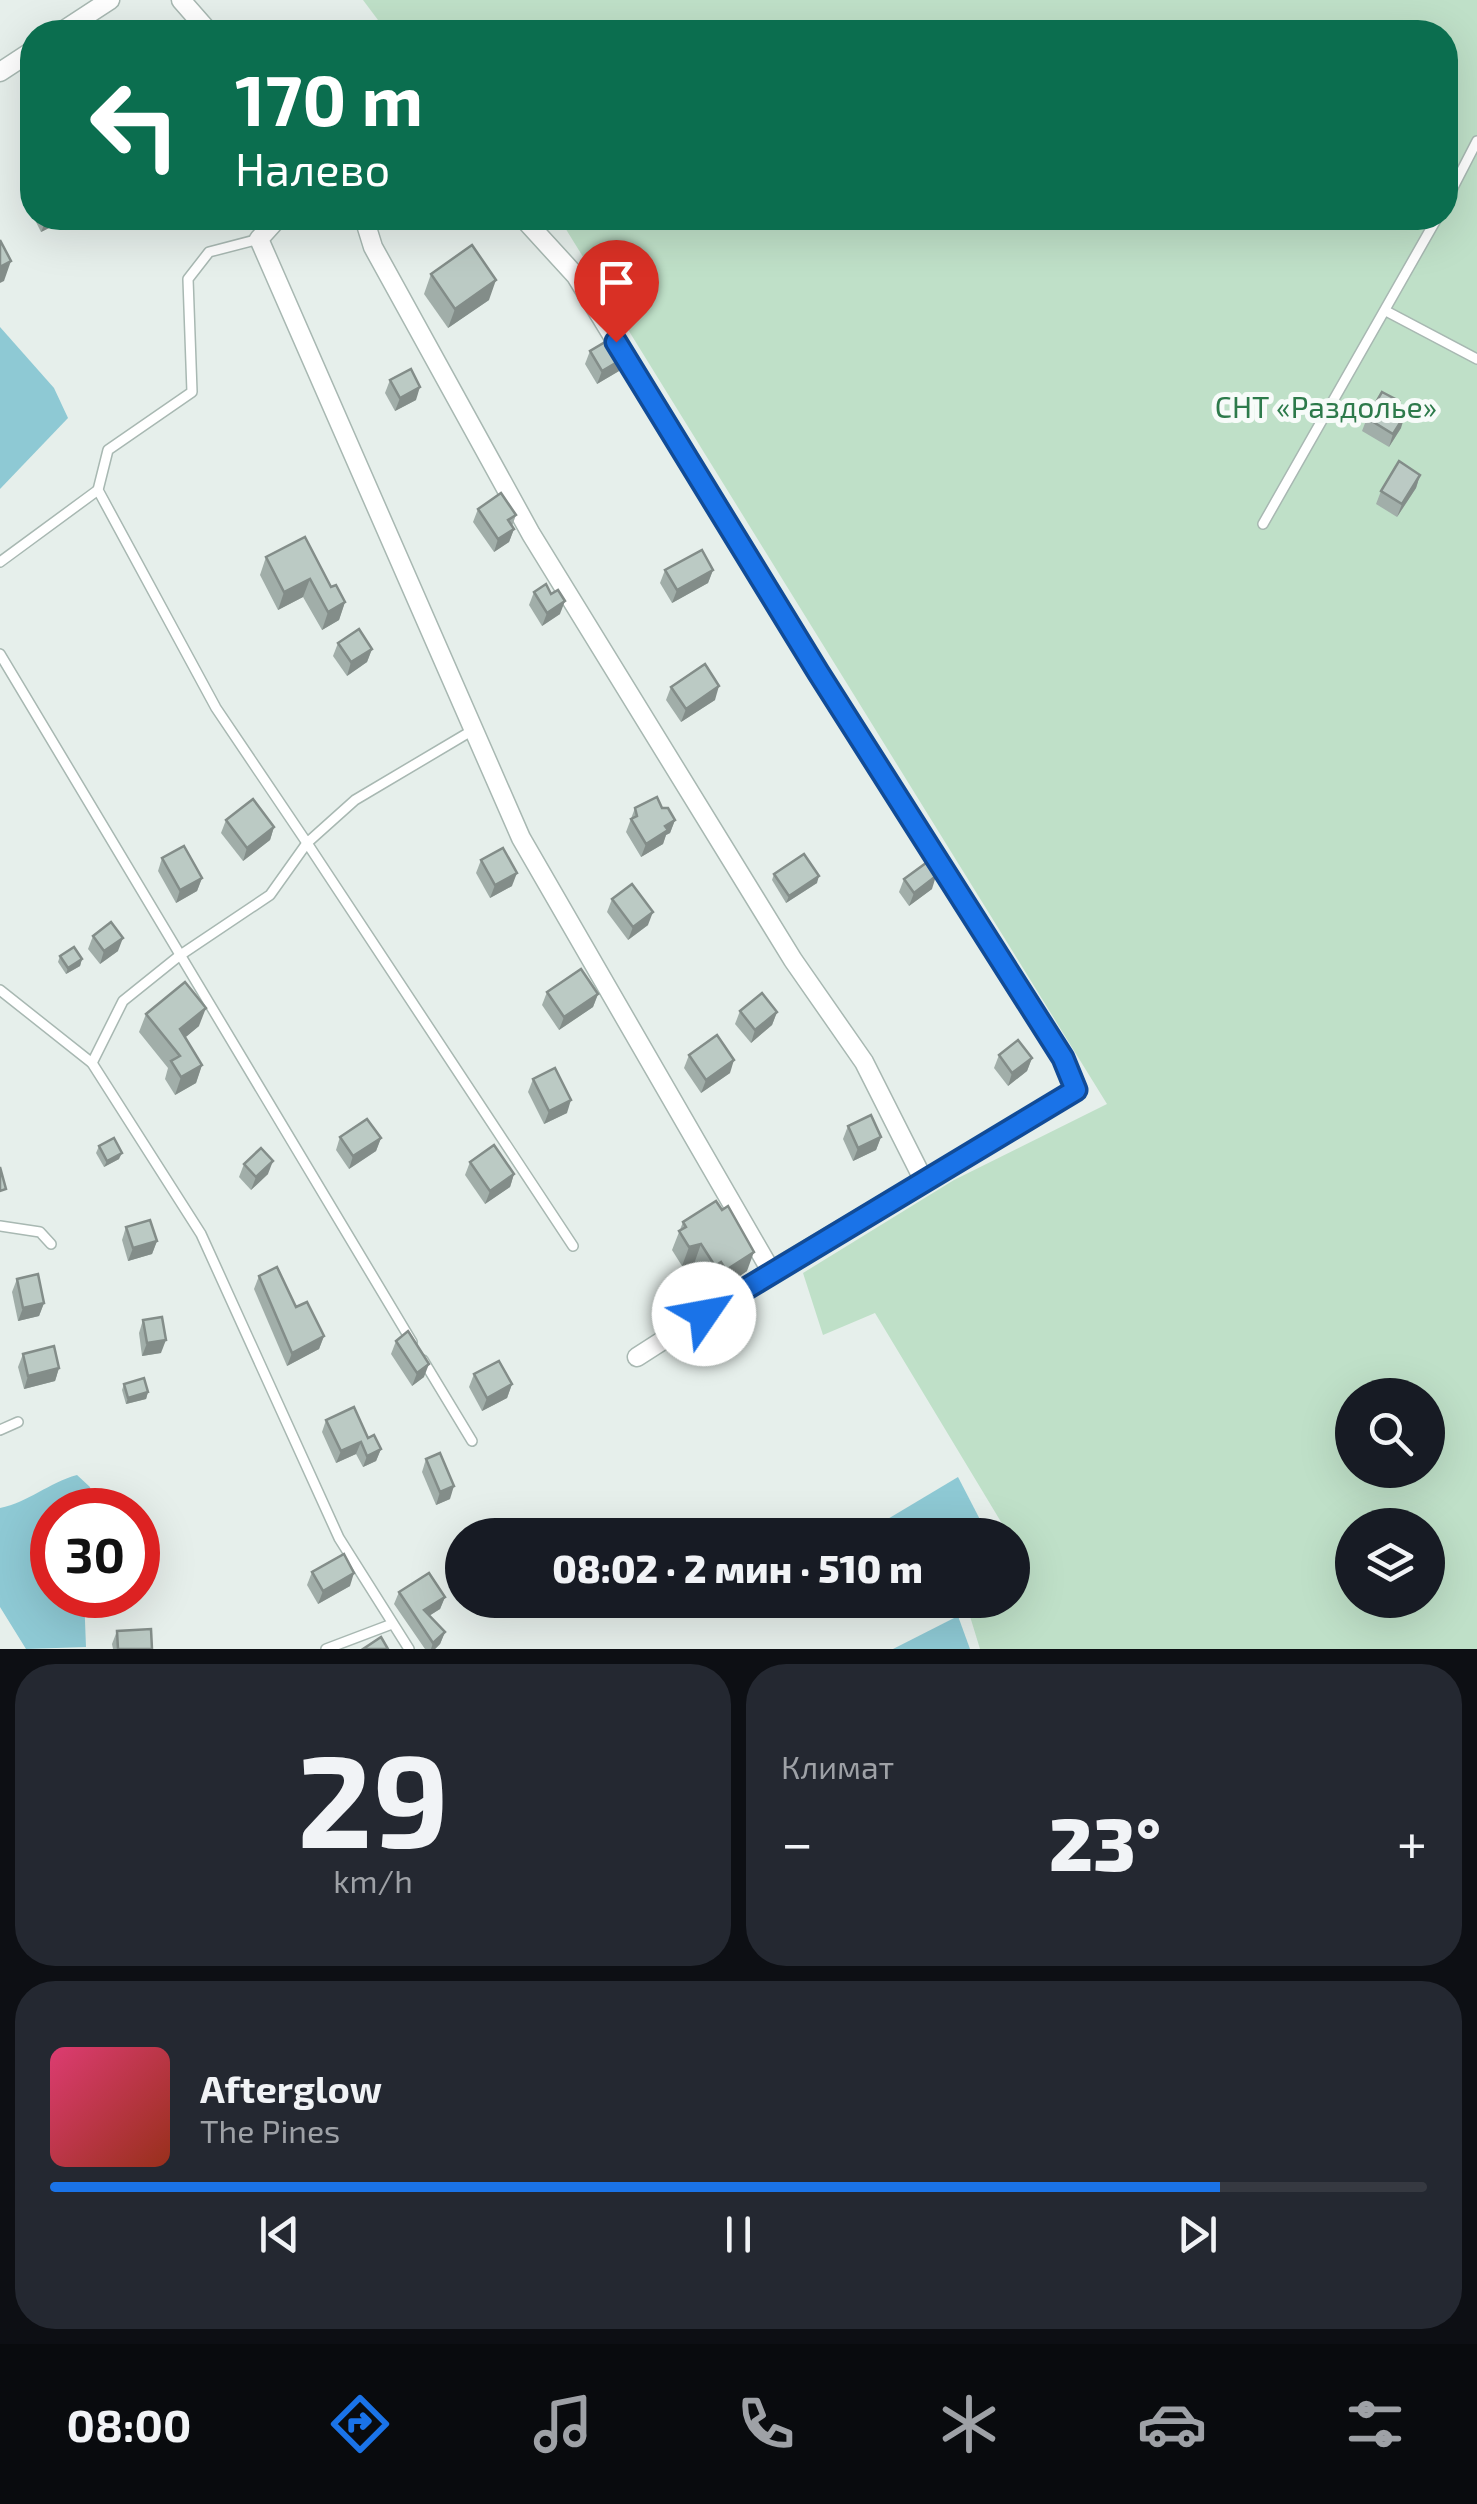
<!DOCTYPE html>
<html lang="ru">
<meta charset="utf-8">
<style>
:root{--surface:#171b24;--page:#242831;--text:#f1f3f6;--muted:#9ea1a6;--line:#363941;--accent:#1a73e8}
body{margin:0;font-family:"Exo 2",sans-serif;background:var(--page);color:var(--text);height:100vh;display:flex;flex-direction:column;font-size:38px;white-space:nowrap}
*{box-sizing:border-box;margin:0}
p{font-size:32px;color:var(--muted)}
.icon{flex:none;width:55px;height:55px;fill:none;stroke:currentColor;stroke-width:2;stroke-linecap:round;stroke-linejoin:round}
.map{position:relative;height:1649px;overflow:hidden}
.panel{display:flex;flex-direction:column;gap:15px;padding:15px;background:#0d0f14;flex:1}
.panel>*{flex:none}
.hud{position:absolute;left:20px;top:20px;width:1438px;height:210px;border-radius:40px;box-shadow:0 10px 40px #0002;background:#0b6e4f;color:#fff;overflow:hidden}
.buttons{position:absolute;left:1335px;top:1378px;display:grid;gap:20px}
.buttons a{display:grid;place-items:center;width:110px;height:110px;border-radius:50%;background:var(--surface);box-shadow:0 10px 40px #0002;font-size:50px}
.speed{position:absolute;left:30px;top:1488px;display:flex;gap:20px;font-size:50px;font-weight:700;text-align:center}
.speed>*{display:grid;place-content:center;width:130px;height:130px;border-radius:50%;background:var(--surface);box-shadow:0 10px 40px #0002;line-height:1}
.speed .limit{border:15px solid #d22;background:#fff;color:#111}
.pin{position:absolute;display:grid;place-items:center;width:85px;height:85px;color:#fff;margin:-102px -42px;border-radius:50% 50% 50% 0;rotate:-45deg;box-shadow:0 0 10px #0007}
.pin .icon{rotate:45deg}
.me{position:absolute;width:110px;margin:-55px;rotate:57deg;stroke-linejoin:round;filter:drop-shadow(0 0 8px #0008)}
.turn{display:flex;align-items:center;gap:35px;height:210px;padding:0 50px;font-size:45px}
.turn .icon{width:130px;height:130px;stroke-width:2.5}
.turn b{display:block;font-size:70px;line-height:85px}
.big{font-size:75px;font-weight:800;line-height:1.1}
.panel .tile{flex:1;display:flex;flex-direction:column;justify-content:center;gap:15px;min-width:0;padding:0 35px;border-radius:40px;background:var(--page)}
.panel .dial{align-items:center;gap:0}
.dial b{font-size:130px;line-height:1}
.song{display:flex;align-items:center;gap:30px}
.cover{width:120px;height:120px;border-radius:15px;background:linear-gradient(135deg,hsl(340 70% 55%),hsl(10 70% 35%))}
.played{height:10px;border-radius:5px;background:linear-gradient(90deg,var(--accent) 85%,var(--line) 85%)}
.keys{display:flex;justify-content:space-around;direction:ltr}
.heat{display:flex;justify-content:space-between;align-items:center;font-size:55px;direction:ltr}
.panel .tiles{flex:1;display:grid;gap:15px;grid-template-columns:1fr 1fr}
.tile:last-child{grid-column:span 2}
.trip{position:absolute;left:445px;top:1518px;width:585px;height:100px;border-radius:50px;background:var(--surface);box-shadow:0 10px 40px #0002;font-weight:800;line-height:100px;text-align:center}
.dock{display:flex;height:160px;justify-content:space-around;align-items:center;background:#090b0e;color:var(--muted)}
.dock .icon{width:70px;height:70px}
.dock .current{color:var(--accent)}
.dock b{font-size:45px;color:var(--text)}
.map>svg:first-child{display:block}
.green{fill:#bfe0c8;fill-rule:evenodd}
.water{fill:#8ec9d4}
.lines{fill:none;stroke-linecap:round;stroke-linejoin:round}
.lane-casing{stroke:#a8b8b2;stroke-width:12}
.street-casing{stroke:#a8b8b2;stroke-width:21}
.lane{stroke:#fff;stroke-width:9}
.street{stroke:#fff;stroke-width:18}
.wall{fill:#a1aea9}
.shaded-wall{fill:#838d89}
.building{fill:#bbcac4;stroke:#838d89;stroke-width:2.5}
.route-casing{stroke:#114b97;stroke-width:25}
.route{stroke:#1a73e8;stroke-width:18}
.labels{text-anchor:middle;stroke-width:10;stroke-linejoin:round;paint-order:stroke}
.park-label{font-size:30px;fill:#2d7a4b;stroke:#f7fbf9}
</style>
<div class="map">
<svg width="1477" height="1649" viewBox="0 0 1477 1649">
<rect width="100%" height="100%" fill="#e6efeb"/>
<!-- green -->
<path class="green" d="M363 0H1477V1649H980L965 1600H1012L1013 1573 1027 1565 875 1313 823 1335 803 1273 954 1180 1107 1104 559 218H1445V32H387ZM1352 1395H1428V1470H1352ZM1352 1525H1428V1600H1352Z"/>
<!-- water -->
<g class="water">
<polygon points="0,327 54,388 68,418 0,489"/>
<path d="M77 1475 90 1487 94 1510H52V1595H84L86 1647 26 1649 0 1607V1508C29 1502 48 1483 77 1475Z"/>
<polygon points="958,1477 988,1535 880,1535 876,1526"/>
<polygon points="958,1616 970,1649 893,1649"/>
</g>
<g class="lines">
<!-- lane casing -->
<g class="lane-casing">
<g id="lane">
<polyline points="1445,203 1477,141"/>
<polyline points="259,239 209,252 188,279 192,392 108,450 98,490 216,708 307,843 355,800 473,730"/>
<polyline points="1386,311 1477,359"/>
<polyline points="1263,524 1437,218"/>
<polyline points="0,562 98,490"/>
<polyline points="0,654 412,1342"/>
<polyline points="0,990 92,1063 201,1234 339,1538 409,1649"/>
<polyline points="92,1063 123,1001 179,956 270,895 307,843 573,1246"/>
<polyline points="0,1226 40,1232 51,1244"/>
<polyline points="423,1360 472,1441"/>
<polyline points="0,1430 18,1422"/>
<polyline points="326,1649 392,1624"/>
</g>
</g>
<!-- street casing -->
<g class="street-casing">
<g id="street">
<polyline points="181,0 209,32"/>
<polyline points="61,32 110,0"/>
<polyline points="0,72 32,51"/>
<polyline points="278,218 259,239 521,838 771,1271 637,1357"/>
<polyline points="364,218 373,247 531,534 793,960 864,1062 923,1179"/>
<polyline points="523,218 576,276 818,672 1063,1058 1076,1090 771,1271"/>
</g>
</g>
<!-- lane -->
<use href="#lane" class="lane"/>
<!-- street -->
<use href="#street" class="street"/>
</g>
<!-- wall -->
<g class="wall">
<polygon points="32,171 32,215 21,193 28,173"/>
<polygon points="34,218 69,218 41,232"/>
<polygon points="431,274 489,300 448,328 424,294"/>
<polygon points="590,351 619,371 597,384 585,364"/>
<polygon points="390,380 416,400 395,411 385,393"/>
<polygon points="1399,401 1396,409 1401,428 1389,447 1362,431 1367,418"/>
<polygon points="1420,475 1416,488 1397,517 1376,504 1381,491"/>
<polygon points="478,509 516,515 512,526 514,529 509,542 494,552 473,522"/>
<polygon points="266,557 331,587 345,602 339,620 322,630 303,597 278,610 260,575"/>
<polygon points="665,570 713,570 708,583 672,603 660,583"/>
<polygon points="534,592 560,614 542,626 529,605"/>
<polygon points="338,643 372,649 367,662 347,676 333,656"/>
<polygon points="671,687 715,700 681,722 666,700"/>
<polygon points="635,808 662,808 675,820 670,833 666,835 663,844 641,857 626,832"/>
<polygon points="226,820 274,827 270,840 243,861 221,833"/>
<polygon points="162,858 202,878 197,891 176,903 158,871"/>
<polygon points="481,860 512,886 490,898 476,873"/>
<polygon points="774,874 817,883 786,903 772,880"/>
<polygon points="904,879 932,889 909,906 899,892"/>
<polygon points="612,899 648,925 628,940 607,912"/>
<polygon points="93,936 118,951 100,964 88,949"/>
<polygon points="60,956 82,959 80,966 66,974 58,962"/>
<polygon points="547,992 598,994 593,1007 559,1030 542,1005"/>
<polygon points="740,1011 777,1012 772,1025 751,1043 735,1024"/>
<polygon points="146,1014 199,1026 185,1037 202,1065 196,1083 175,1095 165,1079 168,1068 139,1032"/>
<polygon points="689,1055 730,1073 701,1093 684,1068"/>
<polygon points="999,1055 1032,1058 1027,1071 1008,1086 994,1068"/>
<polygon points="533,1079 567,1113 544,1124 528,1092"/>
<polygon points="848,1126 881,1137 876,1150 853,1161 843,1139"/>
<polygon points="340,1137 381,1138 376,1151 349,1169 336,1150"/>
<polygon points="99,1146 119,1159 104,1167 96,1153"/>
<polygon points="470,1162 514,1174 510,1187 485,1204 465,1175"/>
<polygon points="244,1164 268,1174 251,1190 239,1177"/>
<polygon points="683,1222 747,1271 719,1290 714,1282 708,1286 694,1264 682,1266 672,1250"/>
<polygon points="126,1227 157,1241 152,1254 128,1261 122,1240"/>
<polygon points="259,1276 296,1307 324,1336 319,1349 287,1366 254,1289"/>
<polygon points="17,1279 44,1303 39,1316 18,1321 12,1292"/>
<polygon points="143,1320 161,1353 142,1356 139,1333"/>
<polygon points="396,1341 424,1377 412,1386 391,1354"/>
<polygon points="23,1354 59,1368 55,1381 24,1389 18,1367"/>
<polygon points="474,1374 512,1384 507,1398 482,1411 469,1387"/>
<polygon points="124,1384 148,1392 146,1399 126,1404 122,1390"/>
<polygon points="326,1420 368,1438 381,1449 376,1461 363,1467 356,1454 336,1463 322,1432"/>
<polygon points="426,1459 450,1499 436,1505 422,1472"/>
<polygon points="462,1536 462,1560 455,1552 460,1539"/>
<polygon points="312,1572 350,1586 318,1604 307,1585"/>
<polygon points="399,1592 445,1597 440,1609 429,1616 445,1632 440,1644 435,1649 425,1649 394,1604"/>
<polygon points="117,1631 152,1649 113,1649 112,1644"/>
</g>
<!-- shaded-wall -->
<g class="shaded-wall">
<polygon points="47,218 69,218 41,232"/>
<polygon points="11,261 4,281 0,283 0,267"/>
<polygon points="496,280 489,300 448,328 455,309"/>
<polygon points="624,358 619,371 597,384 602,371"/>
<polygon points="420,387 416,400 395,411 400,398"/>
<polygon points="1405,415 1401,428 1389,447 1393,434"/>
<polygon points="1420,475 1416,488 1397,517 1402,504"/>
<polygon points="514,529 509,542 494,552 498,539"/>
<polygon points="713,570 708,583 672,603 677,590"/>
<polygon points="310,579 303,597 278,610 284,592"/>
<polygon points="565,601 560,614 542,626 547,613"/>
<polygon points="345,602 339,620 322,630 328,612"/>
<polygon points="372,649 367,662 347,676 351,662"/>
<polygon points="719,686 715,700 681,722 686,709"/>
<polygon points="675,820 670,833 666,835 663,844 641,857 646,844 665,826"/>
<polygon points="274,827 270,840 243,861 247,848"/>
<polygon points="517,873 512,886 490,898 495,885"/>
<polygon points="819,876 817,883 786,903 789,896"/>
<polygon points="936,876 932,889 909,906 914,893"/>
<polygon points="202,878 197,891 176,903 180,890"/>
<polygon points="653,912 648,925 628,940 633,927"/>
<polygon points="123,938 118,951 100,964 104,951"/>
<polygon points="82,959 80,966 66,974 68,968"/>
<polygon points="598,994 593,1007 559,1030 564,1017"/>
<polygon points="206,1008 199,1026 174,1047 180,1029"/>
<polygon points="777,1012 772,1025 751,1043 755,1030"/>
<polygon points="1032,1058 1027,1071 1008,1086 1012,1073"/>
<polygon points="734,1060 730,1073 701,1093 706,1080"/>
<polygon points="202,1065 196,1083 175,1095 181,1077"/>
<polygon points="571,1100 567,1113 544,1124 549,1111"/>
<polygon points="881,1137 876,1150 853,1161 858,1148"/>
<polygon points="381,1138 376,1151 349,1169 353,1156"/>
<polygon points="122,1153 119,1159 104,1167 107,1161"/>
<polygon points="273,1161 268,1174 251,1190 256,1177"/>
<polygon points="514,1174 510,1187 485,1204 490,1191"/>
<polygon points="157,1241 152,1254 128,1261 133,1248"/>
<polygon points="701,1244 694,1264 682,1266 689,1247"/>
<polygon points="754,1252 747,1271 719,1290 726,1270"/>
<polygon points="721,1262 714,1282 708,1286 715,1266"/>
<polygon points="44,1303 39,1316 18,1321 23,1308"/>
<polygon points="324,1336 319,1349 287,1366 292,1353"/>
<polygon points="166,1340 161,1353 142,1356 147,1343"/>
<polygon points="429,1364 424,1377 412,1386 417,1373"/>
<polygon points="59,1368 55,1381 24,1389 28,1376"/>
<polygon points="512,1384 507,1398 482,1411 487,1398"/>
<polygon points="148,1392 146,1399 126,1404 128,1398"/>
<polygon points="361,1442 356,1454 336,1463 341,1451"/>
<polygon points="381,1449 376,1461 363,1467 367,1456"/>
<polygon points="454,1486 450,1499 436,1505 440,1492"/>
<polygon points="354,1573 350,1586 318,1604 323,1591"/>
<polygon points="445,1597 440,1609 419,1622 424,1610"/>
<polygon points="445,1632 440,1644 435,1649 431,1649 433,1643"/>
</g>
<!-- building -->
<g class="building">
<polygon points="0,240 11,261 0,267"/>
<polygon points="472,245 496,280 455,309 431,274"/>
<polygon points="612,338 624,358 602,371 590,351"/>
<polygon points="411,369 420,387 400,398 390,380"/>
<polygon points="1382,392 1399,401 1394,408 1405,415 1393,434 1367,418"/>
<polygon points="1399,461 1420,475 1402,504 1381,491"/>
<polygon points="501,493 516,515 508,520 514,529 498,539 478,509"/>
<polygon points="305,537 331,587 336,585 345,602 328,612 310,579 284,592 266,557"/>
<polygon points="702,550 713,570 677,590 665,570"/>
<polygon points="546,584 551,594 558,590 565,601 547,613 534,592"/>
<polygon points="359,629 372,649 351,662 338,643"/>
<polygon points="705,664 719,686 686,709 671,687"/>
<polygon points="657,797 662,808 668,808 675,820 665,826 668,830 646,844 631,819 637,816 635,808"/>
<polygon points="253,799 274,827 247,848 226,820"/>
<polygon points="184,846 202,878 180,890 162,858"/>
<polygon points="503,848 517,873 495,885 481,860"/>
<polygon points="804,854 819,876 789,896 774,874"/>
<polygon points="926,863 936,876 914,893 904,879"/>
<polygon points="632,884 653,912 633,927 612,899"/>
<polygon points="111,922 123,938 104,951 93,936"/>
<polygon points="74,947 82,959 68,968 60,956"/>
<polygon points="581,969 598,994 564,1017 547,992"/>
<polygon points="185,982 206,1008 180,1029 202,1065 181,1077 171,1061 180,1056 146,1014"/>
<polygon points="762,993 777,1012 755,1030 740,1011"/>
<polygon points="717,1035 734,1060 706,1080 689,1055"/>
<polygon points="1018,1040 1032,1058 1012,1073 999,1055"/>
<polygon points="555,1068 571,1100 549,1111 533,1079"/>
<polygon points="871,1115 881,1137 858,1148 848,1126"/>
<polygon points="367,1119 381,1138 353,1156 340,1137"/>
<polygon points="114,1138 122,1153 107,1161 99,1146"/>
<polygon points="494,1145 514,1174 490,1191 470,1162"/>
<polygon points="261,1148 273,1161 256,1177 244,1164"/>
<polygon points="0,1167 6,1189 0,1191"/>
<polygon points="716,1201 722,1210 728,1206 754,1252 726,1270 721,1262 715,1266 701,1244 689,1247 679,1231 686,1227 683,1222"/>
<polygon points="150,1220 157,1241 133,1248 126,1227"/>
<polygon points="277,1267 296,1307 307,1302 324,1336 292,1353 259,1276"/>
<polygon points="38,1274 44,1303 23,1308 17,1279"/>
<polygon points="162,1317 166,1340 147,1343 143,1320"/>
<polygon points="408,1331 429,1364 417,1373 396,1341"/>
<polygon points="54,1346 59,1368 28,1376 23,1354"/>
<polygon points="499,1361 512,1384 487,1398 474,1374"/>
<polygon points="144,1378 148,1392 128,1398 124,1384"/>
<polygon points="354,1407 368,1438 374,1435 381,1449 367,1456 361,1442 341,1451 326,1420"/>
<polygon points="440,1453 454,1486 440,1492 426,1459"/>
<polygon points="474,1527 481,1535 464,1535"/>
<polygon points="344,1554 354,1573 323,1591 312,1572"/>
<polygon points="429,1573 445,1597 424,1610 445,1632 433,1643 399,1592"/>
<polygon points="151,1629 152,1649 118,1649 117,1631"/>
<polygon points="381,1637 388,1649 363,1649"/>
</g>
<g class="lines">
<!-- route casing -->
<g class="route-casing">
<polyline id="route" points="616,342 818,672 1063,1058 1076,1090 704,1314"/>
</g>
<!-- route -->
<use href="#route" class="route"/>
</g>
<g class="labels">
<!-- park labels -->
<g class="park-label">
<text x="1326" y="418">СНТ «Раздолье»</text>
</g>
</g>
</svg>
<div class="buttons">
<a><svg class="icon" aria-label="search" viewBox="0 0 24 24"><circle cx="10" cy="10" r="6"/><path d="M15 15l6 6"/></svg></a>
<a><svg class="icon" aria-label="layers" viewBox="0 0 24 24"><path d="M12 4l9 5-9 5-9-5zM3 14l9 5 9-5"/></svg></a>
</div>
<div class="speed"><div class="limit">30</div></div>
<div class="pin" style="left:616px;top:342px;background:#d93025"><svg class="icon" aria-label="arrive" viewBox="0 0 24 24"><path d="M6 21V4h12l-3 4 3 4H6"/></svg></div>
<svg class="me" style="left:704px;top:1314px" viewBox="-20 -20 40 40"><circle r="19" fill="#fff"/><path d="M0-13L10 11 0 6-10 11z" fill="#1a73e8"/></svg>
<div class="trip">08:02 · 2 мин · 510 m</div>
<div class="hud">
<div class="turn"><svg class="icon" aria-label="left" viewBox="0 0 24 24"><path d="M17 20v-9H6M10 6l-5 5 5 5"/></svg><div><b>170 m</b>Налево</div></div>
</div>
</div>
<section class="panel">
<div class="tiles">
<div class="tile dial"><b>29</b><p>km/h</p></div>
<div class="tile"><p>Климат</p>
<div class="heat"><a>−</a><b class="big">23°</b><a>+</a></div>
</div>
<div class="tile">
<div class="song"><i class="cover"></i><div><b>Afterglow</b><p>The Pines</p></div></div>
<div class="played"></div>
<div class="keys"><svg class="icon" aria-label="previous" viewBox="0 0 24 24"><path d="M18 5L8 12l10 7zM5 5v14"/></svg><svg class="icon" aria-label="pause" viewBox="0 0 24 24"><path d="M8 5v14M16 5v14"/></svg><svg class="icon" aria-label="next" viewBox="0 0 24 24"><path d="M6 5l10 7-10 7zM19 5v14"/></svg></div>
</div>
</div>
</section>
<nav class="dock">
<b>08:00</b>
<svg class="icon current" aria-label="directions" viewBox="0 0 24 24"><path d="M12 3l9 9-9 9-9-9zM9 14v-3h6M13 9l2 2-2 2"/></svg>
<svg class="icon" aria-label="music" viewBox="0 0 24 24"><path d="M9 18V5l10-2v13"/><circle cx="6" cy="18" r="3"/><circle cx="16" cy="16" r="3"/></svg>
<svg class="icon" aria-label="phone" viewBox="0 0 24 24"><path d="M5 4h4l2 5-3 2q2 4 5 5l2-3 5 2v4C11 20 4 13 5 4z"/></svg>
<svg class="icon" aria-label="climate" viewBox="0 0 24 24"><path d="M12 3v18M4 7l16 10M4 17L20 7"/></svg>
<svg class="icon" aria-label="car" viewBox="0 0 24 24"><path d="M5 17H2v-5l4-1 3-4h7l3 4 3 1v5h-3M9 17h6M6 11h13"/><circle cx="7" cy="17" r="2"/><circle cx="17" cy="17" r="2"/></svg>
<svg class="icon" aria-label="filters" viewBox="0 0 24 24"><path d="M4 7h16M4 17h16"/><circle cx="9" cy="7" r="2"/><circle cx="15" cy="17" r="2"/></svg>
</nav>
